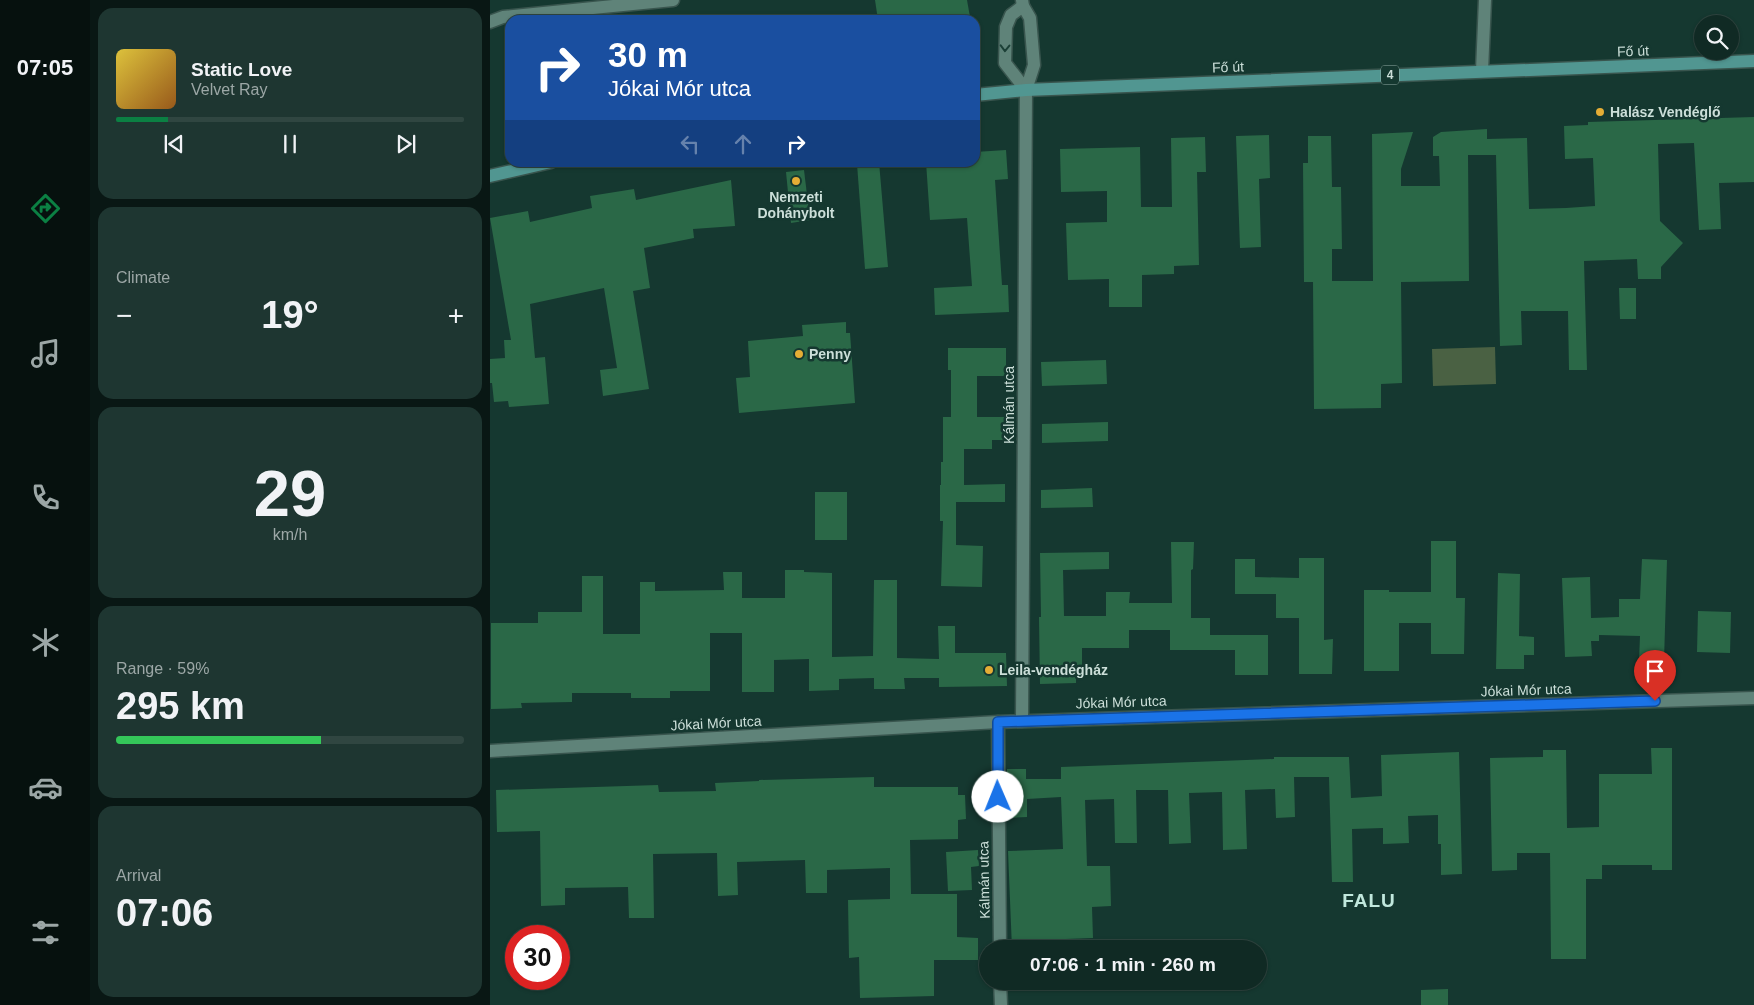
<!DOCTYPE html>
<meta charset="utf-8">
<style>
:root{--surface:#102a24;--page:#1e3631;--text:#f1f3f6;--muted:#9ca7a6;--line:#304641;--accent:#0b8043}
body{margin:0;font-family:Helvetica,sans-serif;background:var(--page);color:var(--text);height:100vh;display:flex;flex-direction:column;font-size:19px;white-space:nowrap}
*{box-sizing:border-box;margin:0}
p{font-size:16px;color:var(--muted)}
.icon{flex:none;width:28px;height:28px;fill:none;stroke:currentColor;stroke-width:2;stroke-linecap:round;stroke-linejoin:round}
.map{position:relative;flex:1;overflow:hidden}
.drawer{display:flex;flex-direction:column;gap:8px;padding:8px;background:#091714;width:400px}
.drawer>*{flex:none}
.top-card{position:absolute;left:15px;top:15px;width:475px;height:152px;border-radius:15px;box-shadow:0 1px 4px #0004,0 0 0 1px var(--line);background:#1a4fa0;color:#fff;overflow:hidden}
.buttons{position:absolute;left:1204px;top:15px;display:grid;gap:10px}
.buttons a{display:grid;place-items:center;width:45px;height:45px;border-radius:50%;background:var(--surface);box-shadow:0 1px 4px #0004,0 0 0 1px var(--line);font-size:25px}
.speed{position:absolute;left:15px;top:925px;display:flex;gap:10px;font-size:25px;font-weight:700;text-align:center}
.speed>*{display:grid;place-content:center;width:65px;height:65px;border-radius:50%;background:var(--surface);box-shadow:0 1px 4px #0004,0 0 0 1px var(--line);line-height:1}
.speed .limit{border:8px solid #d22;background:#fff;color:#111}
.pin{position:absolute;display:grid;place-items:center;width:42px;height:42px;color:#fff;margin:-51px -21px;border-radius:50% 50% 50% 0;rotate:-45deg;box-shadow:0 0 5px #0007}
.pin .icon{rotate:45deg}
.me{position:absolute;width:55px;margin:-28px;rotate:359deg;stroke-linejoin:round;filter:drop-shadow(0 0 4px #0008)}
.turn{display:flex;align-items:center;gap:18px;height:105px;padding:0 20px;font-size:22px}
.turn .icon{width:65px;height:65px;stroke-width:2.5}
.turn b{display:block;font-size:35px;line-height:42px}
.lanes{display:flex;align-items:center;height:48px;padding:0 20px;background:#0003;justify-content:center;gap:25px;direction:ltr}
.lanes .off{opacity:.35}
.big{font-size:38px;font-weight:800;line-height:1.1}
.drawer .card{flex:1;display:flex;flex-direction:column;justify-content:center;gap:8px;min-width:0;padding:0 18px;border-radius:15px;background:var(--page)}
.drawer .dial{align-items:center;gap:0}
.dial b{font-size:65px;line-height:1}
.song{display:flex;align-items:center;gap:15px}
.cover{width:60px;height:60px;border-radius:8px;background:linear-gradient(135deg,hsl(50 70% 55%),hsl(30 70% 35%))}
.played{height:5px;border-radius:2px;background:linear-gradient(90deg,var(--accent) 15%,var(--line) 15%)}
.keys{display:flex;justify-content:space-around;direction:ltr}
.heat{display:flex;justify-content:space-between;align-items:center;font-size:28px;direction:ltr}
.charge{height:8px;border-radius:4px;background:linear-gradient(90deg,#34c759 59%,var(--line) 0)}
.trip{position:absolute;left:489px;top:940px;width:288px;height:50px;border-radius:25px;background:var(--surface);box-shadow:0 1px 4px #0004,0 0 0 1px var(--line);font-weight:800;line-height:50px;text-align:center}
main{display:flex;flex:1;min-height:0}
.tabs{display:flex;flex-direction:column;width:90px;justify-content:space-around;align-items:center;background:#06110e;color:var(--muted)}
.tabs .icon{width:35px;height:35px}
.tabs .on{color:var(--accent)}
.tabs b{font-size:22px;color:var(--text)}
.map>svg:first-child{display:block}
.green{fill:#4a6143}
.building{fill:#2a6847}
.lines{fill:none;stroke-linecap:round;stroke-linejoin:round}
.street-casing{stroke:#39554e;stroke-width:15}
.primary-casing{stroke:#39554e;stroke-width:15}
.street{stroke:#5f8379;stroke-width:12}
.primary{stroke:#519691;stroke-width:12}
.oneway{stroke:#1c4037}
.route-casing{stroke:#114b97;stroke-width:12}
.route{stroke:#1a73e8;stroke-width:9}
.poi-dot{fill:#e5ad35;stroke:#153830;stroke-width:2}
.labels{text-anchor:middle;stroke-width:5;stroke-linejoin:round;paint-order:stroke}
.shield{fill:#153830;stroke:#95ada6;stroke-width:1}
.shield-label{font-size:12px;font-weight:bold;fill:#ccdfd9}
.street-label{font-size:14px;fill:#ccdfd9;stroke:#153830}
.poi-label{font-size:14px;font-weight:bold;fill:#ccdfd9;stroke:#153830;text-anchor:start}
.district-label{font-size:19px;font-weight:bold;letter-spacing:1px;fill:#c1e8dd;stroke:#153830}
</style>
<main>
<nav class="tabs">
<b>07:05</b>
<svg class="icon on" aria-label="directions" viewBox="0 0 24 24"><path d="M12 3l9 9-9 9-9-9zM9 14v-3h6M13 9l2 2-2 2"/></svg>
<svg class="icon" aria-label="music" viewBox="0 0 24 24"><path d="M9 18V5l10-2v13"/><circle cx="6" cy="18" r="3"/><circle cx="16" cy="16" r="3"/></svg>
<svg class="icon" aria-label="phone" viewBox="0 0 24 24"><path d="M5 4h4l2 5-3 2q2 4 5 5l2-3 5 2v4C11 20 4 13 5 4z"/></svg>
<svg class="icon" aria-label="climate" viewBox="0 0 24 24"><path d="M12 3v18M4 7l16 10M4 17L20 7"/></svg>
<svg class="icon" aria-label="car" viewBox="0 0 24 24"><path d="M5 17H2v-5l4-1 3-4h7l3 4 3 1v5h-3M9 17h6M6 11h13"/><circle cx="7" cy="17" r="2"/><circle cx="17" cy="17" r="2"/></svg>
<svg class="icon" aria-label="filters" viewBox="0 0 24 24"><path d="M4 7h16M4 17h16"/><circle cx="9" cy="7" r="2"/><circle cx="15" cy="17" r="2"/></svg>
</nav>
<section class="drawer">
<div class="card">
<div class="song"><i class="cover"></i><div><b>Static Love</b><p>Velvet Ray</p></div></div>
<div class="played"></div>
<div class="keys"><svg class="icon" aria-label="previous" viewBox="0 0 24 24"><path d="M18 5L8 12l10 7zM5 5v14"/></svg><svg class="icon" aria-label="pause" viewBox="0 0 24 24"><path d="M8 5v14M16 5v14"/></svg><svg class="icon" aria-label="next" viewBox="0 0 24 24"><path d="M6 5l10 7-10 7zM19 5v14"/></svg></div>
</div>
<div class="card"><p>Climate</p>
<div class="heat"><a>−</a><b class="big">19°</b><a>+</a></div>
</div>
<div class="card dial"><b>29</b><p>km/h</p></div>
<div class="card"><p>Range · 59%</p><b class="big">295 km</b><div class="charge"></div></div>
<div class="card"><p>Arrival</p><b class="big">07:06</b></div>
</section>
<div class="map">
<svg width="1264" height="1005" viewBox="0 0 1264 1005">
<rect width="100%" height="100%" fill="#153830"/>
<!-- green -->
<polygon class="green" points="1005,347 1006,384 943,386 942,349"/>
<!-- building -->
<g class="building">
<polygon points="385,0 477,0 480,17 462,20 388,20"/>
<polygon points="1264,117 1264,182 1229,183 1231,229 1209,230 1204,143 1168,144 1170,221 1193,243 1171,267 1171,279 1148,279 1147,259 1094,261 1097,370 1079,370 1078,311 1031,311 1032,345 1010,346 1006,155 978,155 979,281 911,282 912,383 891,384 891,408 824,409 823,282 814,282 813,163 818,163 818,136 841,136 842,187 851,187 852,249 842,249 842,281 883,281 882,134 923,132 911,169 911,186 950,186 949,156 943,156 943,137 951,132 997,129 997,139 1037,138 1039,209 1076,208 1105,206 1103,158 1075,159 1074,126 1098,125 1098,122"/>
<polygon points="779,135 780,178 769,179 771,247 750,248 746,136"/>
<polygon points="715,137 716,172 707,172 709,265 684,266 684,274 652,275 652,307 619,307 619,279 578,280 576,223 617,222 617,191 571,192 570,149 650,147 651,207 682,207 681,138"/>
<polygon points="516,150 518,179 505,180 512,285 518,285 519,312 445,315 444,288 482,286 477,218 440,220 436,162 485,162 485,152"/>
<polygon points="389,162 398,267 375,269 367,164"/>
<polygon points="314,170 320,220 301,223 296,172"/>
<polygon points="241,180 245,226 203,229 204,238 154,248 160,288 143,291 159,389 113,396 110,370 127,368 114,288 40,304 45,358 55,357 59,404 19,407 18,401 4,402 2,383 0,383 0,359 15,358 14,340 21,340 0,218 38,211 40,222 102,208 100,196 144,189 146,200"/>
<polygon points="1129,288 1146,288 1146,319 1130,319"/>
<polygon points="356,322 356,333 360,333 365,403 249,413 246,378 260,377 258,341 313,336 312,325"/>
<polygon points="458,348 516,348 516,376 487,376 487,417 514,417 514,440 502,440 502,449 474,449 474,485 515,484 515,502 466,502 466,545 493,546 492,587 451,586 453,521 450,521 450,485 451,485 451,462 453,462 453,417 461,417 461,370 458,370"/>
<polygon points="616,360 617,384 552,386 551,362"/>
<polygon points="618,422 618,441 552,443 552,424"/>
<polygon points="602,488 603,507 551,508 551,490"/>
<rect x="325" y="492" width="32" height="48"/>
<polygon points="941,541 966,541 966,598 975,598 974,654 941,654 941,623 909,623 909,671 874,671 874,590 899,590 899,592 941,592"/>
<polygon points="681,542 704,542 703,569 701,570 701,618 720,618 720,635 778,635 778,675 745,675 745,650 680,650 680,630 639,630 639,648 592,648 592,672 586,672 586,683 550,684 549,617 551,617 550,553 619,552 619,569 573,570 574,616 616,616 616,592 640,592 639,603 682,603"/>
<polygon points="809,558 834,558 834,640 843,639 842,674 809,674 809,618 786,618 786,594 745,594 745,559 765,559 765,577 809,578"/>
<polygon points="1152,559 1177,560 1174,661 1149,661 1150,636 1109,635 1109,641 1101,641 1102,656 1075,657 1072,578 1100,577 1101,618 1129,617 1129,599 1150,599"/>
<polygon points="295,570 314,570 314,572 342,573 342,657 383,656 384,580 407,580 407,658 449,659 448,626 465,626 465,653 516,653 517,686 449,687 449,678 414,678 415,689 384,689 384,678 349,679 349,690 319,691 319,659 284,660 284,692 252,692 252,633 220,633 220,691 180,691 180,698 141,698 141,693 82,693 82,702 31,703 32,708 1,709 1,623 48,623 48,612 92,612 92,576 113,576 113,634 150,634 150,582 165,582 165,591 234,590 233,572 252,572 252,598 295,598"/>
<polygon points="1008,573 1030,574 1029,636 1044,637 1044,655 1034,655 1034,669 1006,669"/>
<polygon points="1208,611 1241,612 1240,653 1207,652"/>
<polygon points="1161,748 1182,748 1182,870 1162,870 1162,865 1112,865 1112,879 1096,879 1096,959 1061,959 1060,853 1027,853 1027,870 1002,871 1000,758 1053,757 1053,750 1076,750 1077,828 1109,827 1109,774 1162,774"/>
<polygon points="969,752 972,874 951,875 951,844 948,844 948,815 918,816 919,843 893,844 893,828 862,829 863,882 842,882 839,777 804,777 805,817 786,818 785,789 755,790 757,849 733,850 732,792 699,793 701,843 679,844 678,790 646,790 647,843 625,843 624,799 595,800 597,866 620,866 621,906 602,907 603,938 576,939 576,949 522,949 518,851 573,849 571,797 537,799 537,817 517,818 517,769 536,769 536,779 571,779 571,767 784,759 784,757 859,757 861,798 892,796 891,755"/>
<polygon points="384,777 384,787 468,787 468,795 475,795 476,819 468,820 468,839 420,840 421,894 467,894 467,937 488,938 488,960 444,960 444,996 370,998 369,957 359,958 358,900 400,899 400,868 337,870 337,893 316,893 315,860 247,862 248,895 228,896 227,853 163,854 164,918 139,918 138,887 75,888 75,905 51,906 50,831 7,832 6,790 168,785 169,792 226,791 225,783 269,781 269,780"/>
<polygon points="488,850 489,866 481,867 482,890 458,891 456,852"/>
<polygon points="958,989 958,1005 931,1005 931,990"/>
</g>
<g class="lines">
<!-- street casing -->
<g class="street-casing">
<g id="street">
<polyline points="533,6 521,15 516,27 515,63 536,90"/>
<polyline points="0,22 13,17 183,0"/>
<polyline points="992,71 995,0"/>
<polyline points="532,721 536,90 544,65 540,18 533,6 532,0"/>
<polyline points="508,722 510,949"/>
<polyline points="0,751 508,722 1264,698"/>
<polyline points="510,981 511,1005"/>
</g>
</g>
<!-- primary casing -->
<g class="primary-casing">
<g id="primary">
<polyline points="485,95 536,90 1264,61"/>
<polyline points="0,176 61,162"/>
</g>
</g>
<!-- street -->
<use href="#street" class="street"/>
<!-- primary -->
<use href="#primary" class="primary"/>
</g>
<!-- one-way arrows -->
<defs><path id="oneway-chevron" d="M-2-3.5L2.5 0L-2 3.5" fill="none" stroke-width="1.6" stroke-linecap="round" stroke-linejoin="round" transform="scale(1.25)"/></defs>
<use class="oneway" href="#oneway-chevron" transform="translate(515 48) rotate(91)"/>
<g class="lines">
<!-- route casing -->
<g class="route-casing">
<polyline id="route" points="508,797 508,722 1165,701"/>
</g>
<!-- route -->
<use href="#route" class="route"/>
</g>
<!-- markers -->
<g class="poi-dot">
<circle cx="1110" cy="112" r="5"/>
<circle cx="306" cy="181" r="5"/>
<circle cx="309" cy="354" r="5"/>
<circle cx="499" cy="670" r="5"/>
</g>
<g class="labels">
<!-- shield labels -->
<rect class="shield" x="891" y="65.5" width="18" height="19" rx="4"/>
<g class="shield-label">
<text x="900" y="79">4</text>
</g>
<!-- street labels -->
<g class="street-label">
<text transform="translate(1143 51) rotate(-2)" y="5">Fő út</text>
<text transform="translate(738 67) rotate(-2)" y="5">Fő út</text>
<text transform="translate(519 405) rotate(-90)" y="5">Kálmán utca</text>
<text transform="translate(1036 690) rotate(-2)" y="5">Jókai Mór utca</text>
<text transform="translate(631 702) rotate(-2)" y="5">Jókai Mór utca</text>
<text transform="translate(226 723) rotate(-3)" y="5">Jókai Mór utca</text>
<text transform="translate(494 880) rotate(-91)" y="5">Kálmán utca</text>
</g>
<!-- poi labels -->
<g class="poi-label">
<text x="1120" y="117">Halász Vendéglő</text>
<text x="306" y="202" text-anchor="middle">Nemzeti<tspan x="306" dy="16">Dohánybolt</tspan></text>
<text x="319" y="359">Penny</text>
<text x="509" y="675">Leila-vendégház</text>
</g>
<!-- district labels -->
<g class="district-label">
<text x="879" y="907">FALU</text>
</g>
</g>
</svg>
<div class="buttons">
<a><svg class="icon" aria-label="search" viewBox="0 0 24 24"><circle cx="10" cy="10" r="6"/><path d="M15 15l6 6"/></svg></a>
</div>
<div class="speed"><div class="limit">30</div></div>
<div class="pin" style="left:1165px;top:701px;background:#d93025"><svg class="icon" aria-label="arrive" viewBox="0 0 24 24"><path d="M6 21V4h12l-3 4 3 4H6"/></svg></div>
<svg class="me" style="left:508px;top:797px" viewBox="-20 -20 40 40"><circle r="19" fill="#fff"/><path d="M0-13L10 11 0 6-10 11z" fill="#1a73e8"/></svg>
<div class="trip">07:06 · 1 min · 260 m</div>
<div class="top-card">
<div class="turn"><svg class="icon" aria-label="right" viewBox="0 0 24 24"><path d="M7 20v-9h11M14 6l5 5-5 5"/></svg><div><b>30 m</b>Jókai Mór utca</div></div>
<div class="lanes"><svg class="icon off" aria-label="left" viewBox="0 0 24 24"><path d="M17 20v-9H6M10 6l-5 5 5 5"/></svg><svg class="icon off" aria-label="ahead" viewBox="0 0 24 24"><path d="M12 20V5M6 11l6-6 6 6"/></svg><svg class="icon" aria-label="right" viewBox="0 0 24 24"><path d="M7 20v-9h11M14 6l5 5-5 5"/></svg></div>
</div>
</div>
</main>
